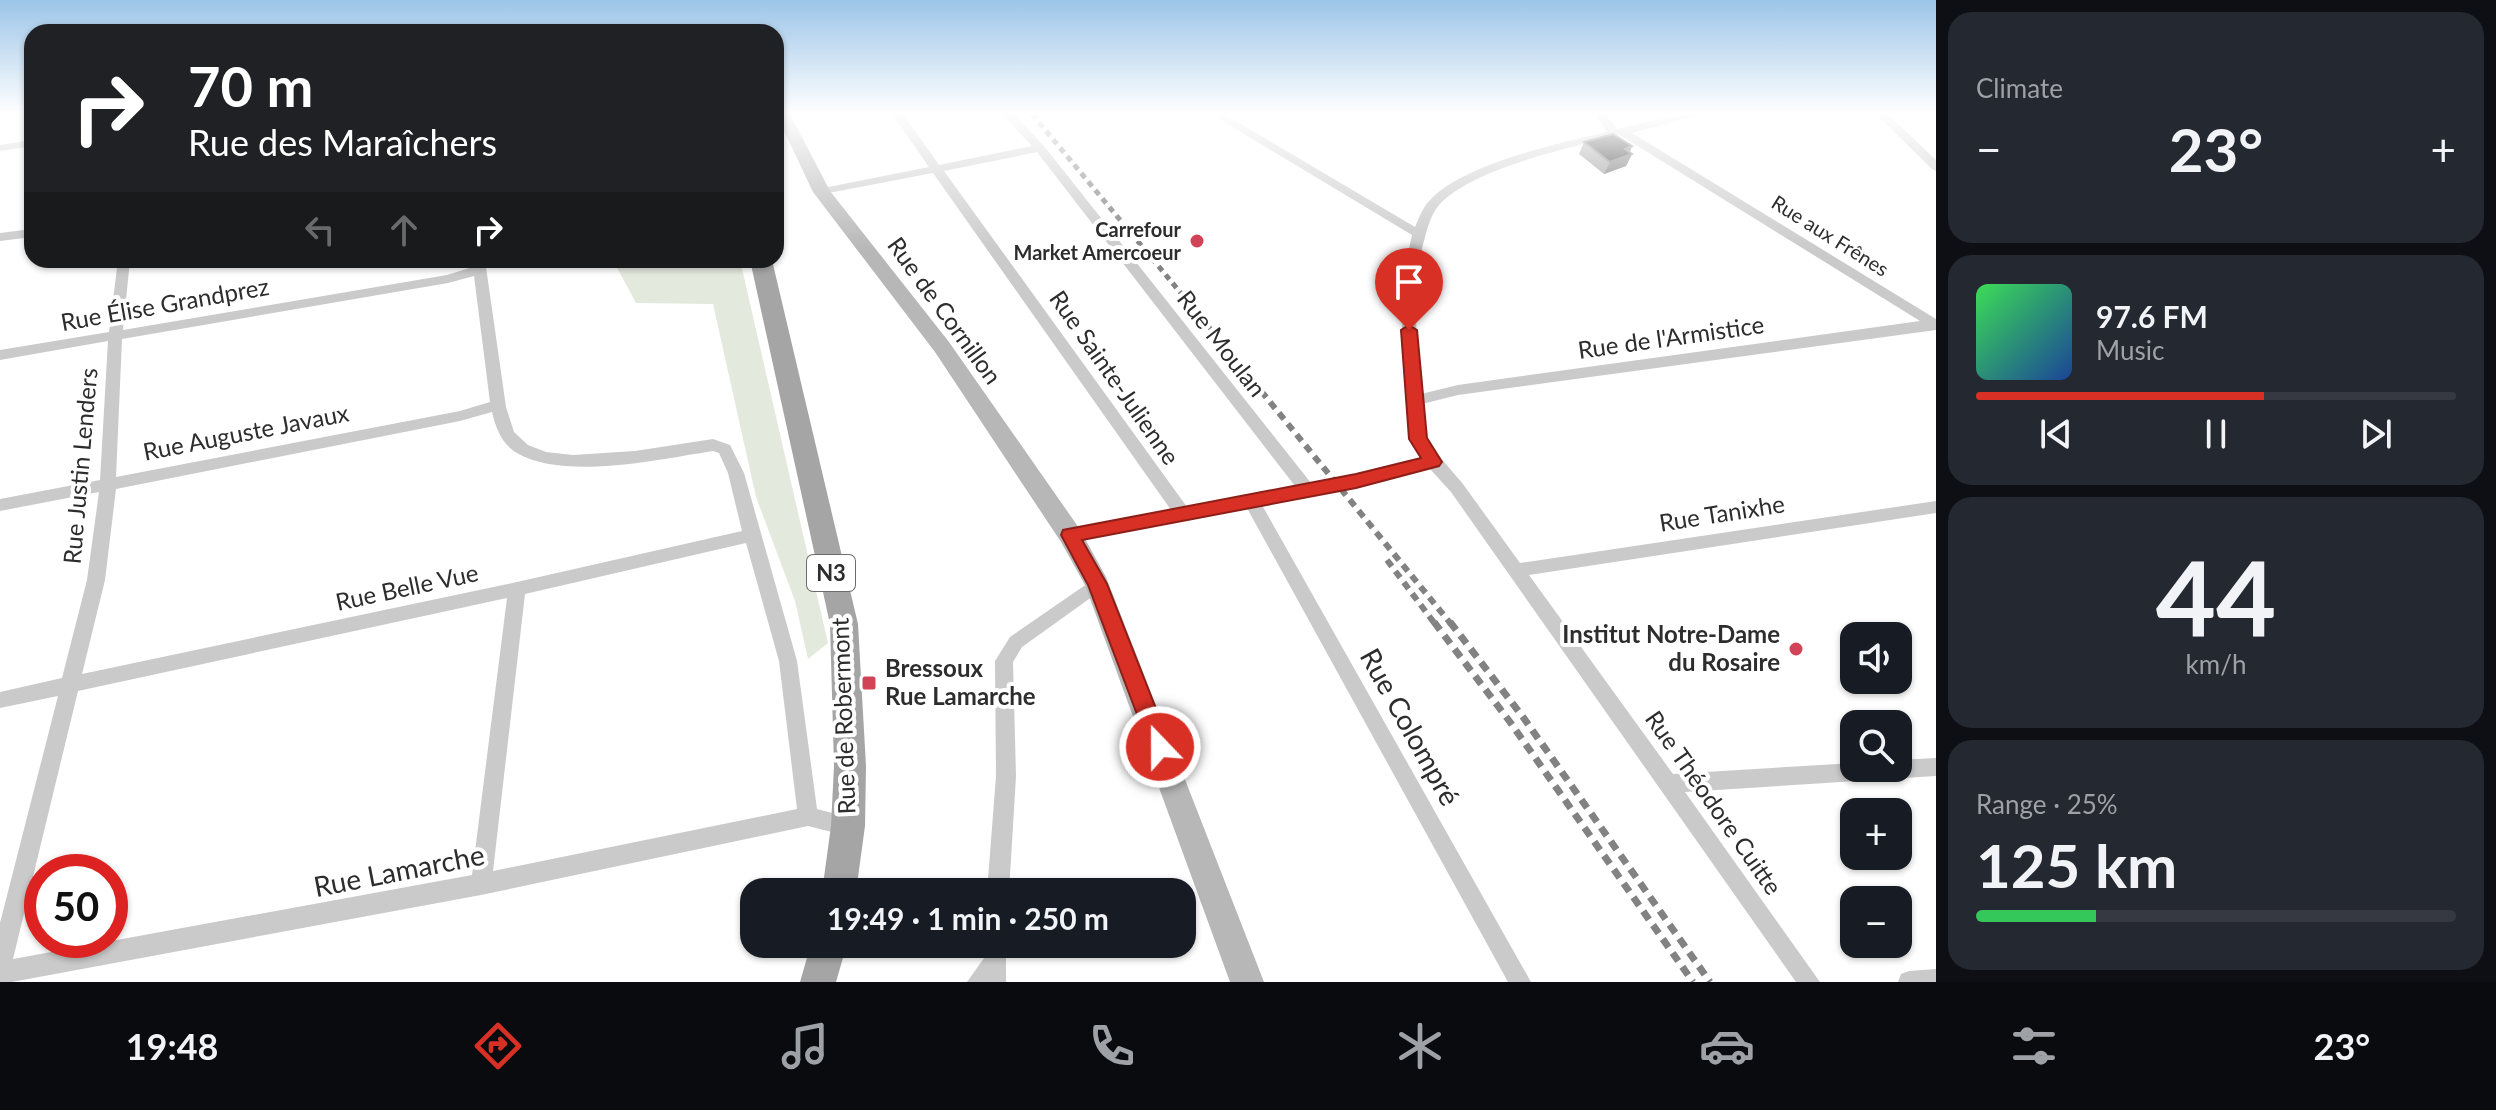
<!DOCTYPE html>
<meta charset="utf-8">
<style>
:root{--surface:#171b24;--page:#242831;--text:#f1f3f6;--muted:#9ea1a6;--line:#363941;--accent:#d93025}
body{margin:0;font-family:Lato,sans-serif;background:var(--page);color:var(--text);height:100vh;display:flex;flex-direction:column;font-size:30px;white-space:nowrap}
*{box-sizing:border-box;margin:0}
p{font-size:26px;color:var(--muted)}
.icon{flex:none;width:44px;height:44px;fill:none;stroke:currentColor;stroke-width:2;stroke-linecap:round;stroke-linejoin:round}
.map{position:relative;flex:1;overflow:hidden}
.side{display:flex;flex-direction:column;gap:12px;padding:12px;background:#0d0f14;width:560px}
.side>*{flex:none}
.top-card{position:absolute;left:24px;top:24px;width:760px;height:244px;border-radius:24px;box-shadow:0 2px 6px #0004;background:#202124;color:#fff;overflow:hidden}
.controls{position:absolute;left:1840px;top:622px;display:grid;gap:16px}
.controls a{display:grid;place-items:center;width:72px;height:72px;border-radius:16px;background:var(--surface);box-shadow:0 2px 6px #0004;font-size:40px}
.speed{position:absolute;left:24px;top:854px;display:flex;gap:16px;font-size:40px;font-weight:700;text-align:center}
.speed>*{display:grid;place-content:center;width:104px;height:104px;border-radius:50%;background:var(--surface);box-shadow:0 2px 6px #0004;line-height:1}
.speed .limit{border:12px solid #d22;background:#fff;color:#111}
.pin{position:absolute;display:grid;place-items:center;width:68px;height:68px;color:#fff;margin:-82px -34px;border-radius:50% 50% 50% 0;rotate:-45deg;box-shadow:0 0 8px #0007}
.pin .icon{rotate:45deg}
.me{position:absolute;width:88px;margin:-44px;rotate:338deg;stroke-linejoin:round;filter:drop-shadow(0 0 6px #0008)}
.turn{display:flex;align-items:center;gap:28px;height:168px;padding:0 32px;font-size:36px}
.turn .icon{width:104px;height:104px;stroke-width:2.5}
.turn b{display:block;font-size:56px;line-height:68px}
.lanes{display:flex;align-items:center;height:76px;padding:0 32px;background:#0003;justify-content:center;gap:40px;direction:ltr}
.lanes .off{opacity:.35}
.big{font-size:60px;font-weight:700;line-height:1.1}
.side .widget{flex:1;display:flex;flex-direction:column;justify-content:center;gap:12px;min-width:0;padding:0 28px;border-radius:24px;background:var(--page)}
.side .dial{align-items:center;gap:0}
.dial b{font-size:104px;line-height:1}
.song{display:flex;align-items:center;gap:24px}
.cover{width:96px;height:96px;border-radius:12px;background:linear-gradient(135deg,hsl(130 70% 55%),hsl(220 70% 35%))}
.played{height:8px;border-radius:4px;background:linear-gradient(90deg,var(--accent) 60%,var(--line) 60%)}
.keys{display:flex;justify-content:space-around;direction:ltr}
.heat{display:flex;justify-content:space-between;align-items:center;font-size:44px;direction:ltr}
.charge{height:12px;border-radius:6px;background:linear-gradient(90deg,#34c759 25%,var(--line) 0)}
.trip{position:absolute;left:740px;top:878px;width:456px;height:80px;border-radius:24px;background:var(--surface);box-shadow:0 2px 6px #0004;font-weight:700;line-height:80px;text-align:center}
.menu{display:flex;height:128px;justify-content:space-around;align-items:center;background:#090b0e;color:var(--muted)}
.menu .icon{width:56px;height:56px}
.menu .selected{color:var(--accent)}
.menu b{font-size:36px;color:var(--text)}
main{display:flex;flex:1;min-height:0}
.map>svg:first-child{display:block}
.green{fill:#e4e9dd}
.lines{fill:none;stroke-linecap:round;stroke-linejoin:round}
.street{fill:#cacaca;fill-rule:evenodd}
.secondary{fill:#b7b7b7;fill-rule:evenodd}
.primary{fill:#a5a5a5;fill-rule:evenodd}
.rail-far2{stroke:#828282;stroke-width:5;stroke-dasharray:6 5;stroke-linecap:butt}
.rail-far1{stroke:#828282;stroke-width:6;stroke-dasharray:8 6;stroke-linecap:butt}
.rail{stroke:#828282;stroke-width:7;stroke-dasharray:10 7;stroke-linecap:butt}
.wall{fill:#8a8a8a}
.shaded-wall{fill:#5a5a5a}
.building{fill:#141414;stroke:#5a5a5a;stroke-width:2}
.route{fill:#d93025;stroke:#8d1f18;stroke-width:2}
.poi-dot{fill:#d14357;stroke:#fff;stroke-width:3}
.labels{text-anchor:middle;stroke-width:8;stroke-linejoin:round;paint-order:stroke}
.far-poi-label{font-size:20px;font-weight:bold;fill:#2d2d2d;stroke:#fff;text-anchor:end}
.far-street-label{font-size:20px;fill:#2d2d2d;stroke:#fff}
.shield{fill:#fff;stroke:#6c6c6c;stroke-width:2}
.shield-label{font-size:22px;font-weight:bold;fill:#2d2d2d}
.street-label{font-size:24px;fill:#2d2d2d;stroke:#fff}
.poi-label{font-size:24px;font-weight:bold;fill:#2d2d2d;stroke:#fff;text-anchor:end}
.near-street-label{font-size:28px;fill:#2d2d2d;stroke:#fff}
</style>
<main>
<div class="map">
<svg width="1936" height="982" viewBox="0 0 1936 982">
<rect width="100%" height="100%" fill="#fff"/>
<!-- green -->
<polygon class="green" points="610,260 740,260 828,643 808,659 795,601 756,497 713,304 636,303 614,262"/>
<g class="lines">
<!-- street -->
<g class="street">
<path d="M892 114H903L939 165 1032 146 1002 114H1014L1044 146 1311 483 1423 459 1410 436 1402 328 1404 271 1412 235 1211 114H1224L1415 227C1419 218 1423 207 1430 200 1464 164 1559 143 1607 132L1595 114H1606L1617 129 1683 114H1702L1632 133 1936 319V330L1458 395 1422 404 1428 443 1463 484 1520 563 1936 501V513L1529 575 1673 774 1854 763V768H1898V760L1936 758V776L1685 792 1820 982H1796L1451 492 1430 469 1356 487 1262 505 1531 982H1508L1247 508 1070 541 1064 540 1062 535 1064 530 1070 529 1171 510 933 173 818 195V189L929 167ZM1620 135 1920 321 1458 385 1421 394C1417 341 1410 288 1425 237 1428 227 1431 214 1439 205 1473 168 1572 147 1620 135ZM1037 152 1295 486 1187 507 944 171Z"/>
<polygon points="1876,114 1888,114 1936,160 1936,171 1932,169"/>
<polygon points="32,140 32,146 0,151 0,145"/>
<polygon points="32,229 32,237 0,241 0,233"/>
<path d="M118 260H130L123 330 447 275 473 267V260H485L506 407 514 432 528 445 546 452 573 455 635 451 713 439 730 445 744 473 797 661 817 809 855 819 858 826 855 833 848 836 808 826 481 895 12 982H0V923L58 696 0 708V692L62 678 87 580 99 492 0 511V499L100 480 108 341 0 360V350L109 332ZM474 276 490 402 460 411 116 477 122 339 448 283ZM492 412C496 429 502 444 517 453 564 481 661 459 713 451L719 453 728 473 742 531 517 582 82 674 105 580 116 489 460 421ZM746 543 779 661 797 809 493 871 525 594ZM507 598 472 875 13 959 78 691Z"/>
<polygon points="1097,577 1103,579 1106,584 1103,589 1022,647 1013,662 1016,776 1009,892 987,892 996,776 995,661 1010,637"/>
<polygon points="984,944 1006,944 1006,982 967,982 984,958"/>
<polygon points="1936,969 1936,982 1898,982 1901,974 1909,971"/>
</g>
<!-- secondary -->
<polygon class="secondary" points="776,114 790,114 830,191 949,342 1079,528 1106,577 1264,982 1230,982 1085,585 1061,542 935,352 813,192"/>
<!-- primary -->
<g class="primary">
<polygon points="750,260 772,260 858,624 866,766 865,826 856,892 822,892 831,826 834,766 830,624"/>
<polygon points="811,944 847,944 836,982 800,982"/>
</g>
<!-- rail-far2 -->
<polyline class="rail-far2" points="1032,114 1219,339"/>
<!-- rail-far1 -->
<g class="rail-far1">
<polyline points="1217,337 1451,624"/>
<polyline points="1387,560 1435,624"/>
</g>
<!-- rail -->
<g class="rail">
<polyline points="1434,622 1510,722 1693,982"/>
<polyline points="1450,622 1523,717 1710,982"/>
</g>
</g>
<!-- wall -->
<polygon class="wall" points="1584,142 1632,146 1630,152 1632,154 1626,166 1604,174 1579,154"/>
<!-- shaded-wall -->
<polygon class="shaded-wall" points="1632,146 1628,156 1632,154 1626,166 1604,174 1610,162 1625,149"/>
<!-- building -->
<polygon class="building" points="1613,134 1632,146 1625,149 1632,154 1610,162 1584,142"/>
<!-- sky -->
<linearGradient id="sky" x2="0" y2="1"><stop stop-color="#9cc5e8"/><stop offset="0.45" stop-color="#fff"/><stop offset="1" stop-color="#fff" stop-opacity="0"/></linearGradient>
<rect width="1936" height="251" fill="url(#sky)"/>
<!-- route -->
<polygon class="route" points="1409,325 1417,330 1427,438 1442,462 1439,466 1356,488 1082,540 1107,584 1171,747 1168,754 1160,757 1152,754 1088,585 1061,535 1063,530 1356,474 1421,458 1409,439 1401,330"/>
<!-- markers -->
<g class="poi-dot">
<circle cx="1197" cy="241" r="8"/>
<circle cx="1796" cy="649" r="8"/>
<rect x="861" y="675" width="16" height="16" rx="4"/>
</g>
<g class="labels">
<!-- far-poi labels -->
<g class="far-poi-label">
<text x="1181" y="237">Carrefour<tspan x="1181" dy="23">Market Amercoeur</tspan></text>
</g>
<!-- far-street labels -->
<g class="far-street-label">
<text transform="translate(1830 236) rotate(32)" y="7">Rue aux Frênes</text>
</g>
<!-- shield labels -->
<rect class="shield" x="807" y="555" width="48" height="36" rx="6"/>
<g class="shield-label">
<text x="831" y="581">N3</text>
</g>
<!-- street labels -->
<g class="street-label">
<text transform="translate(165 305) rotate(-10)" y="8">Rue Élise Grandprez</text>
<text transform="translate(944 311) rotate(54)" y="8">Rue de Cornillon</text>
<text transform="translate(1671 338) rotate(-8)" y="8">Rue de l'Armistice</text>
<text transform="translate(1221 344) rotate(52)" y="8">Rue Moulan</text>
<text transform="translate(1114 378) rotate(55)" y="8">Rue Sainte-Julienne</text>
<text transform="translate(246 433) rotate(-11)" y="8">Rue Auguste Javaux</text>
<text transform="translate(81 466) rotate(-85)" y="8">Rue Justin Lenders</text>
<text transform="translate(1722 514) rotate(-9)" y="8">Rue Tanixhe</text>
<text transform="translate(407 588) rotate(-12)" y="8">Rue Belle Vue</text>
<text transform="translate(844 716) rotate(-92)" y="8">Rue de Robermont</text>
<text transform="translate(1713 803) rotate(55)" y="8">Rue Théodore Cuitte</text>
</g>
<!-- poi labels -->
<g class="poi-label">
<text x="1780" y="643">Institut Notre-Dame<tspan x="1780" dy="28">du Rosaire</tspan></text>
<text x="885" y="677" text-anchor="start">Bressoux<tspan x="885" dy="28">Rue Lamarche</tspan></text>
</g>
<!-- near-street labels -->
<g class="near-street-label">
<text transform="translate(1410 727) rotate(61)" y="10">Rue Colompré</text>
<text transform="translate(399 871) rotate(-11)" y="10">Rue Lamarche</text>
</g>
</g>
</svg>
<div class="controls">
<a><svg class="icon" aria-label="sound" viewBox="0 0 24 24"><path d="M4 9h4l5-4v14l-5-4H4zM17 9q2 3 0 6"/></svg></a>
<a><svg class="icon" aria-label="search" viewBox="0 0 24 24"><circle cx="10" cy="10" r="6"/><path d="M15 15l6 6"/></svg></a>
<a>+</a>
<a>−</a>
</div>
<div class="speed"><div class="limit">50</div></div>
<div class="pin" style="left:1409px;top:330px;background:#d93025"><svg class="icon" aria-label="arrive" viewBox="0 0 24 24"><path d="M6 21V4h12l-3 4 3 4H6"/></svg></div>
<svg class="me" style="left:1160px;top:747px" viewBox="-20 -20 40 40"><circle r="17" fill="#d93025" stroke="#fff" stroke-width="3"/><path d="M0-11L8 9 0 5-8 9z" fill="#fff"/></svg>
<div class="trip">19:49 · 1 min · 250 m</div>
<div class="top-card">
<div class="turn"><svg class="icon" aria-label="right" viewBox="0 0 24 24"><path d="M7 20v-9h11M14 6l5 5-5 5"/></svg><div><b>70 m</b>Rue des Maraîchers</div></div>
<div class="lanes"><svg class="icon off" aria-label="left" viewBox="0 0 24 24"><path d="M17 20v-9H6M10 6l-5 5 5 5"/></svg><svg class="icon off" aria-label="ahead" viewBox="0 0 24 24"><path d="M12 20V5M6 11l6-6 6 6"/></svg><svg class="icon" aria-label="right" viewBox="0 0 24 24"><path d="M7 20v-9h11M14 6l5 5-5 5"/></svg></div>
</div>
</div>
<section class="side">
<div class="widget"><p>Climate</p>
<div class="heat"><a>−</a><b class="big">23°</b><a>+</a></div>
</div>
<div class="widget">
<div class="song"><i class="cover"></i><div><b>97.6 FM</b><p>Music</p></div></div>
<div class="played"></div>
<div class="keys"><svg class="icon" aria-label="previous" viewBox="0 0 24 24"><path d="M18 5L8 12l10 7zM5 5v14"/></svg><svg class="icon" aria-label="pause" viewBox="0 0 24 24"><path d="M8 5v14M16 5v14"/></svg><svg class="icon" aria-label="next" viewBox="0 0 24 24"><path d="M6 5l10 7-10 7zM19 5v14"/></svg></div>
</div>
<div class="widget dial"><b>44</b><p>km/h</p></div>
<div class="widget"><p>Range · 25%</p><b class="big">125 km</b><div class="charge"></div></div>
</section>
</main>
<nav class="menu">
<b>19:48</b>
<svg class="icon selected" aria-label="directions" viewBox="0 0 24 24"><path d="M12 3l9 9-9 9-9-9zM9 14v-3h6M13 9l2 2-2 2"/></svg>
<svg class="icon" aria-label="music" viewBox="0 0 24 24"><path d="M9 18V5l10-2v13"/><circle cx="6" cy="18" r="3"/><circle cx="16" cy="16" r="3"/></svg>
<svg class="icon" aria-label="phone" viewBox="0 0 24 24"><path d="M5 4h4l2 5-3 2q2 4 5 5l2-3 5 2v4C11 20 4 13 5 4z"/></svg>
<svg class="icon" aria-label="climate" viewBox="0 0 24 24"><path d="M12 3v18M4 7l16 10M4 17L20 7"/></svg>
<svg class="icon" aria-label="car" viewBox="0 0 24 24"><path d="M5 17H2v-5l4-1 3-4h7l3 4 3 1v5h-3M9 17h6M6 11h13"/><circle cx="7" cy="17" r="2"/><circle cx="17" cy="17" r="2"/></svg>
<svg class="icon" aria-label="filters" viewBox="0 0 24 24"><path d="M4 7h16M4 17h16"/><circle cx="9" cy="7" r="2"/><circle cx="15" cy="17" r="2"/></svg>
<b>23°</b>
</nav>
